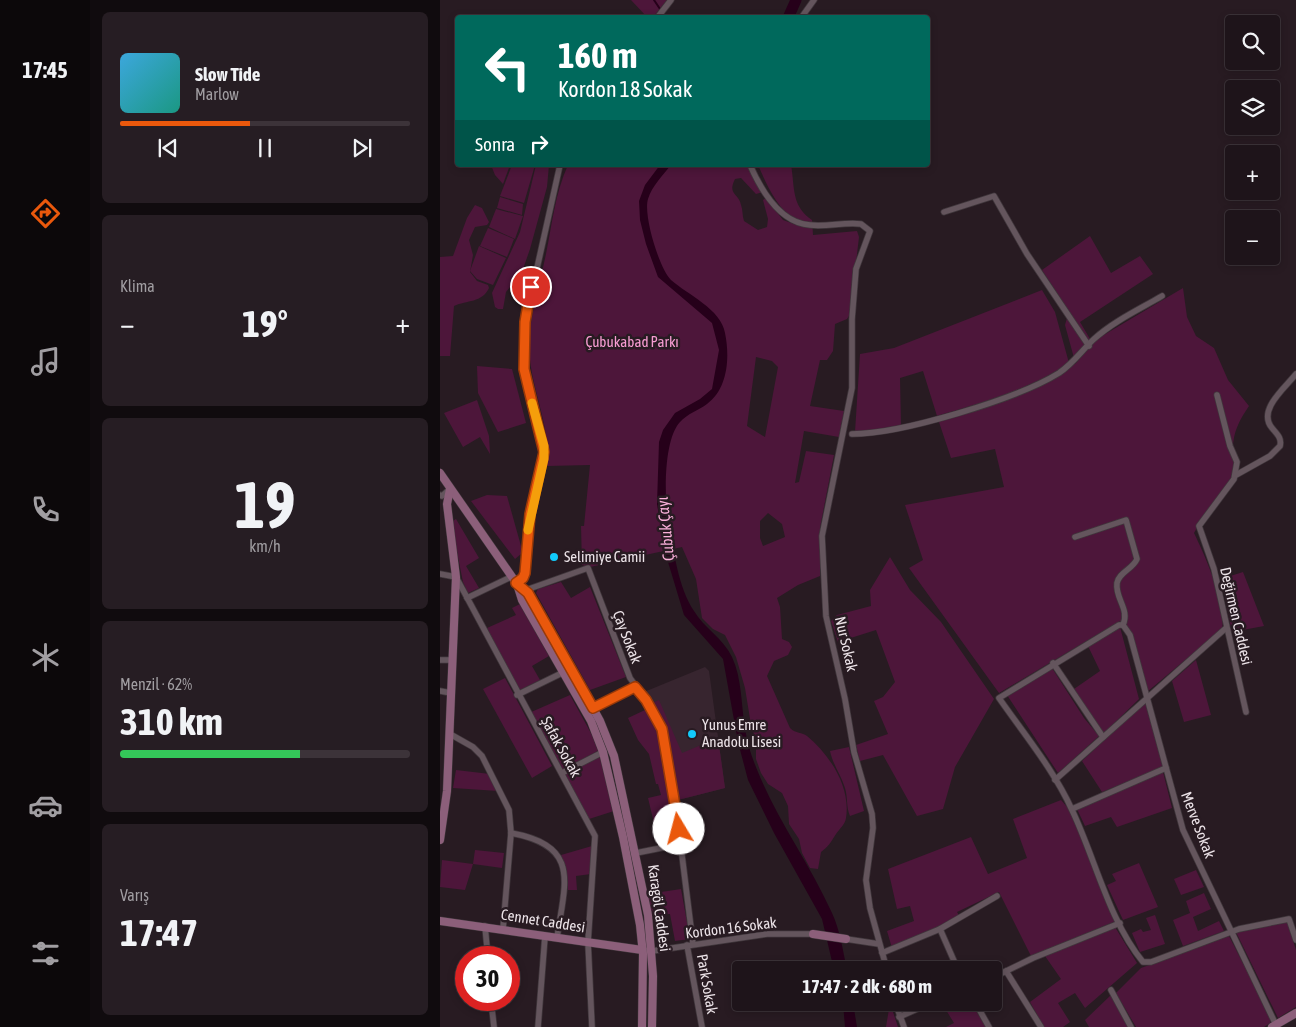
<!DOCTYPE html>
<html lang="tr">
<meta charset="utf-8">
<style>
:root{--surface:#1e141a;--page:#261d23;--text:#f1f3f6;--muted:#a19ea2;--line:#3c3339;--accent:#ea580c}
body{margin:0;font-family:"Asap Condensed",sans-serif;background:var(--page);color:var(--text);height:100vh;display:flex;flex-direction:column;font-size:19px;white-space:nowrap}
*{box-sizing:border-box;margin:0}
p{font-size:16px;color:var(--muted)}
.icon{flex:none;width:28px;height:28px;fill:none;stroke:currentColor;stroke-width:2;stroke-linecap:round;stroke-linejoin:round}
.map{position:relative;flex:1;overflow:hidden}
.sheet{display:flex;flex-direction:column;gap:12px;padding:12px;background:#100b0e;width:350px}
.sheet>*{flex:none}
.banner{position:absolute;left:15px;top:15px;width:475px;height:152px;border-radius:5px;box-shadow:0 2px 8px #0003,0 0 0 1px var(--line);background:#00695c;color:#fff;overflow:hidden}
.fabs{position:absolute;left:785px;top:15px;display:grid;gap:10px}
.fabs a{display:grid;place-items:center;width:55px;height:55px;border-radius:5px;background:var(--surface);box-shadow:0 2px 8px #0003,0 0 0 1px var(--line);font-size:25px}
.speed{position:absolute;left:15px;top:946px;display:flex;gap:10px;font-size:25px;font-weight:700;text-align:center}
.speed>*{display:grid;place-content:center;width:65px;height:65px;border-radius:50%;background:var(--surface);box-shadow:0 2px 8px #0003,0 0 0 1px var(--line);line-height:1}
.speed .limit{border:8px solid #d22;background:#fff;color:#111}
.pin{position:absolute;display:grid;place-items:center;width:42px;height:42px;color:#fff;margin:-21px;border:2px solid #fff;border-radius:50%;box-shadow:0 1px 5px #0007}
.me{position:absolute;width:55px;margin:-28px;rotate:352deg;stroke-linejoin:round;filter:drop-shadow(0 0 4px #0008)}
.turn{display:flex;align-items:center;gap:18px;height:105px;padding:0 20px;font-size:22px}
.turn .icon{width:65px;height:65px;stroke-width:2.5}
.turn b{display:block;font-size:35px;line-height:42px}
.then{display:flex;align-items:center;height:48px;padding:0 20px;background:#0003;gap:10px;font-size:19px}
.big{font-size:38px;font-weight:700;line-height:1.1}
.sheet .card{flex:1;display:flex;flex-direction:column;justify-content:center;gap:8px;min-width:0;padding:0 18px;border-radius:8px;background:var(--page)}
.sheet .dial{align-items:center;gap:0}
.dial b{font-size:65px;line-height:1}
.song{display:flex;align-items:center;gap:15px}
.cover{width:60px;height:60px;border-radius:8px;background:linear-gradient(135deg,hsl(200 70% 55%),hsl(170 70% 35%))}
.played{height:5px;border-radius:2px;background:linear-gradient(90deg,var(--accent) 45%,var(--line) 45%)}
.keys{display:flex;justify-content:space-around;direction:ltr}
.heat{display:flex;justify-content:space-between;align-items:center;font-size:28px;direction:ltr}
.charge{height:8px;border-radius:4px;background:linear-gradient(90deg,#34c759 62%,var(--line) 0)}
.trip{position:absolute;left:292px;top:961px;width:270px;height:50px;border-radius:5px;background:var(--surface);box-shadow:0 2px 8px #0003,0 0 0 1px var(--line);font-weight:700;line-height:50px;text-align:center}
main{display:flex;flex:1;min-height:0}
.menu{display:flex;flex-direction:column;width:90px;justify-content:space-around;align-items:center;background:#0c080a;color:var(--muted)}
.menu .icon{width:35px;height:35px}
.menu .active{color:var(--accent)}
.menu b{font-size:22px;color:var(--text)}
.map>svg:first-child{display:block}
.built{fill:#37252f}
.green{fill:#4d163a;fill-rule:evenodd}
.water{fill:#26001a}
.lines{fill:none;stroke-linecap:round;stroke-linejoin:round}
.stream{stroke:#26001a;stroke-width:2}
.river{stroke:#26001a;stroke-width:11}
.street-casing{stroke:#40373c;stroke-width:7}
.secondary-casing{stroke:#40373c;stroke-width:9}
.street{stroke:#64555d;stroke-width:5.5}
.secondary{stroke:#8c5f7a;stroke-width:8}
.route-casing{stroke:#983908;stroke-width:12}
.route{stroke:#ea580c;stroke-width:9}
.slow{stroke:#f59e0b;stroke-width:9}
.poi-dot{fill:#12cafb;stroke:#281b22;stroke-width:2}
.labels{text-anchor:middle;stroke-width:5;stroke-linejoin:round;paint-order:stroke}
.park-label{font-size:15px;fill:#f79cd2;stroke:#281b22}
.poi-label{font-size:15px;fill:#ece3e8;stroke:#281b22;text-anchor:start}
.street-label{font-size:15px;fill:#ece3e8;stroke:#281b22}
.water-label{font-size:16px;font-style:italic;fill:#f9afd9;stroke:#281b22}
</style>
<main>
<nav class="menu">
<b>17:45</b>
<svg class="icon active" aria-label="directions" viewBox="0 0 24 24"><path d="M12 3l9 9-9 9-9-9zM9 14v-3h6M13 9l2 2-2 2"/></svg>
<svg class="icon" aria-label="music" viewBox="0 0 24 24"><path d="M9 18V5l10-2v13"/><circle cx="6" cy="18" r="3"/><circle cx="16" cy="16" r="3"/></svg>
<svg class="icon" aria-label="phone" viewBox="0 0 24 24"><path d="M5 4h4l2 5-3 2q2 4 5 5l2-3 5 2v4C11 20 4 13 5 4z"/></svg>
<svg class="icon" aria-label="climate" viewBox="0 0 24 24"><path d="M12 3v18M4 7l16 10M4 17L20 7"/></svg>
<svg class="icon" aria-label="car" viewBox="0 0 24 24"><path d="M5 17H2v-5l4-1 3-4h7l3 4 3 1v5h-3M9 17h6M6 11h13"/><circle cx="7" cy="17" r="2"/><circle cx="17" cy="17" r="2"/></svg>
<svg class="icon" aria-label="filters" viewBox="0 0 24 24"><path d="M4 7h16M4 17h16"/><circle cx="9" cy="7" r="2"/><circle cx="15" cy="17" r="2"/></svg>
</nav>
<section class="sheet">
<div class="card">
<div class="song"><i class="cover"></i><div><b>Slow Tide</b><p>Marlow</p></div></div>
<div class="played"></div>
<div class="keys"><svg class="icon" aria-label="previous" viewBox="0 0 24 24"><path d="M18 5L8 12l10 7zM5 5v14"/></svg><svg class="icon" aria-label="pause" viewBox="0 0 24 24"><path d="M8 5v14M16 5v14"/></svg><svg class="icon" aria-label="next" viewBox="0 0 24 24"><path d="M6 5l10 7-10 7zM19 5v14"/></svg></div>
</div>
<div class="card"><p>Klima</p>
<div class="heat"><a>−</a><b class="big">19°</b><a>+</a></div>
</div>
<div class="card dial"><b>19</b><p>km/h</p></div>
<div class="card"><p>Menzil · 62%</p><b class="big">310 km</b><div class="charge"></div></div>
<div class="card"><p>Varış</p><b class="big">17:47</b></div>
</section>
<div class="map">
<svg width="856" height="1027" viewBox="0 0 856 1027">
<rect width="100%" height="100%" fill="#281b22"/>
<!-- built -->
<polygon class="built" points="265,667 269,671 285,788 238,800 226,731 204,692"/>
<!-- green -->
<g class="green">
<polygon points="191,0 227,0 213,17 208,18"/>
<polygon points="51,165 70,165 63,184 55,175"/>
<polygon points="72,165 95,165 84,203 60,196"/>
<polygon points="96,165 109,165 107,187 90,249 82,272 66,292 63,309 58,309 55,307 52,293 80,232"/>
<path d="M128 165H307L323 192 316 194 301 178 295 179C287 195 299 193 301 205 303 210 302 215 304 221L318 230 327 227 328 219 323 200 326 198 343 220 357 225V221C337 209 327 185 318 165H351C355 187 351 206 372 220L373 235 417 231 419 237 410 314 407 319 395 324 393 351 387 360H380L370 406 404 411 399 437 364 431 355 483 359 482 366 451 394 455 380 528V576L358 585 337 598 340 607 342 639 349 642 352 647 348 655 334 661 327 676 350 728C356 734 362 732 367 736 390 755 411 787 406 818 405 825 399 829 396 834 391 842 388 847 381 852L378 869 370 868 362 853 359 839 349 824 348 806 342 793 328 784 321 773 316 759V741L311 725 305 688 296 657 285 635 273 629 262 618 256 579 242 547 150 567 142 565 141 526H144L150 465 107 466C111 429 94 396 90 360 86 325 99 288 106 254 112 225 115 193 128 165ZM316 357 332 361 338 367 325 437 307 426ZM328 513 342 524 345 537 323 546 320 538V521Z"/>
<polygon points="60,197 83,204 82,215 57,208"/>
<path d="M35 205 42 208 49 222 47 225 35 227 29 240 33 255 30 272 37 281 48 285 49 288C42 303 27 300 14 306L10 356H0V257L13 256 27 218Z"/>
<polygon points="56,209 83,216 75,239 49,227"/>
<polygon points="48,228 74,239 67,257 40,246"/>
<polygon points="650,236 671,273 700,256 713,274 640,322 650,339 634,358 625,325 629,311 602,270"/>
<polygon points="39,246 66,258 53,285 37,279 30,271"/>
<path d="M743 288 747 317 756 336 774 348 788 380 809 406C800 419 793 432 793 448 793 458 797 466 793 475 783 497 765 512 754 533 765 556 787 604 782 629L707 692 692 634 688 627 680 621 559 693 469 568 483 560 465 505 564 487 555 449 511 458 498 419 524 412 621 373 636 363 657 339Z"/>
<path d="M602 290 615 312 629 363C591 389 541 403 497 416L483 371 460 378 461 426 442 430 415 432 420 354 454 348Z"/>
<polygon points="37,366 72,369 86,423 58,432 38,393"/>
<polygon points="37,400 49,436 50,454 40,437 23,447 4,413"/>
<polygon points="47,495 67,496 81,546 81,554 75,559 31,501"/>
<polygon points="16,519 39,558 26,566 39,588 28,593 23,582 11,522"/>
<polygon points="450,557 470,590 501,622 554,699 515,767 503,809 477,816 443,755 420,761 416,745 448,734 434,701 443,697 455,682 436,630 398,642 391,621 397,615 431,606 430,590"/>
<polygon points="803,572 824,626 792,632 781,579"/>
<polygon points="121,582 131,598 150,587 186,677 150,690 96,593 98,589"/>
<polygon points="80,604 109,656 92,666 100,680 78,691 47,628 76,615 72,608"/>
<polygon points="680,627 699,699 663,734 634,689 660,671 648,646"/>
<polygon points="756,660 771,715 744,722 732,681"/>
<polygon points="612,668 644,718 659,736 618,773 567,695"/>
<polygon points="65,678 112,766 92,778 43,689"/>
<polygon points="130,695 152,735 158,751 122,770 89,713"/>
<polygon points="219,700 242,753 278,738 285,788 238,800 226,731 212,703"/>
<polygon points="705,702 723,767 662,792 642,761"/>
<polygon points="205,710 213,719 219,733 235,841 219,844 208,798 221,795 218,784 216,784 209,754 198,740 188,718"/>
<path d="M409 747 424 811 410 816C406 807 408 798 405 788 401 775 393 765 390 751Z"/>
<polygon points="161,755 174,811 149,819 125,774"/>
<polygon points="16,770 50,774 58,791 13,788"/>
<polygon points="723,772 732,808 677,827 671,817 645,826 637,809"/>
<polygon points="621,800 629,809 676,921 591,956 559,892 517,912 520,917 452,948 447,931 474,921 470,906 457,909 448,869 531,837 548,874 587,858 573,819"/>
<polygon points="152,846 151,874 136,876 137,890 128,890 126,867 121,855"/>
<polygon points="35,850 64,853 62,868 33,864 25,890 0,887 2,860 33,864"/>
<polygon points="699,863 718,907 683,920 667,885 676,881 672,874"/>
<polygon points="756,870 764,887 741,895 734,879"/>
<polygon points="241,889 250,939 235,941 230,914 212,915 208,894"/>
<polygon points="764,893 771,909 753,917 758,931 779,921 784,931 743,946 733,920 750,913 746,901"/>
<polygon points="715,915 725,944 700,952 692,933 701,929 703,932 711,930 706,918"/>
<polygon points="847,922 856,950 856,1007 838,1018 796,932"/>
<polygon points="675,927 697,963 645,1008 635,993 618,1003 630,1022 623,1027 604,1027 590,1002 621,979 605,956"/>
<polygon points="789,936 831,1018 830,1023 824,1027 696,1027 676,993 701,968"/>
<polygon points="510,961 514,970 492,970"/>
<polygon points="671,995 690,1027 649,1027 645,1020"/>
<polygon points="450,1003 458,1027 446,1027"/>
<polygon points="508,1003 531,1003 546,1027 506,1027 514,1023 503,1005"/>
</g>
<!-- water -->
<g class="water">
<path d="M220 165H231C223 175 212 186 208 199 203 215 219 268 231 280 248 295 281 309 285 333 290 357 288 389 267 404 259 410 247 414 240 422 223 440 224 501 229 524 234 552 238 587 254 611 264 628 283 638 292 657 302 678 301 705 305 728 307 743 312 758 318 772 338 821 370 864 392 913 400 930 403 951 407 970H394L382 919 334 833 308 780 298 742 283 659 244 615 225 552 217 504 219 442 223 430 235 413 260 399 272 389 279 350 272 323 218 277 206 244 200 220 199 201 205 185Z"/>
<polygon points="403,1003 413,1003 417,1027 405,1027"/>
</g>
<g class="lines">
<!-- stream -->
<polyline class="stream" points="214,0 226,18"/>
<!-- river -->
<polyline class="river" points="348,18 356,0"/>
<!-- street casing -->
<g class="street-casing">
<g id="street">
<polyline points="217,18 231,0"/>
<polyline points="361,18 374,0"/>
<path d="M310 165C321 190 340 223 370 225 387 227 404 222 421 224L430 231 416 269 412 319V388L382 536 386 616 405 699 414 752 432 814 433 828 426 880 430 908 447 970"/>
<polyline points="504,212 554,196 587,254 649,346"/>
<polyline points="777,395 790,446 797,462 794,479 759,526 774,569 806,712"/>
<path d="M412 434C461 434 577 399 619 373 634 363 642 350 654 339 674 321 700 309 722 296"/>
<path d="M796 475 830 456 840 446C842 438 837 434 832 428 817 410 845 388 856 374"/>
<polyline points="0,495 2,496 10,489"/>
<path d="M635 537 686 520 697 559C693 569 679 572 677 583 675 599 690 609 683 625"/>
<polyline points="0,574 16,577 155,836 148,942 152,1027"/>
<polyline points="76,583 83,578 86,567 90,514 104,452 84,369 85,322 120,165"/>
<polyline points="86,590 148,568 190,678 206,700 222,729 235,799 253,944"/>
<polyline points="27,598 71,577"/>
<path d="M683 625H679L559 698C584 734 614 770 632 810 655 858 669 921 703 962H711L799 929 849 919 856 940"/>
<polyline points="683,625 690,635 743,830 836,1025"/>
<polyline points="0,660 12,660"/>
<polyline points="613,663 663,737"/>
<polyline points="0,691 11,693"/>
<polyline points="77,695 124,672"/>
<polyline points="153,708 195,687"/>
<polyline points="10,734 33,747 42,756 69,810 71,833 63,929"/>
<polyline points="122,773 163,752"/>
<polyline points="615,780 786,628"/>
<polyline points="632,809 726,768"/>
<path d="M71 833C141 846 125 882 117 938"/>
<polyline points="196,853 241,844"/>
<polyline points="45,926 48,958"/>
<polyline points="500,929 518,970"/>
<polyline points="406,939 439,944"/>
<polyline points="247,945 262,1027"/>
<polyline points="202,950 212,951 327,934 373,934"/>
<polyline points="442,953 500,929 557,896"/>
<polyline points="566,971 601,1027"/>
<polyline points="554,977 593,958 680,923"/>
<polyline points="671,990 691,1027"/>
<polyline points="51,1000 54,1027"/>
<polyline points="455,1002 464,1027"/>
<polyline points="535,1002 549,1027"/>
<polyline points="459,1017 493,1002"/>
<polyline points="98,1027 105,936"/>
</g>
</g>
<!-- secondary casing -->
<g class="secondary-casing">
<g id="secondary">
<polyline points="0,473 77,584 82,600 151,721 163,752 183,837 200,925 203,954 202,1027"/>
<polyline points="77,584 88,593 115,639 160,721 174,756 208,915 213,976 212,1027"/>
<polyline points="0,840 7,791 16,577 7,504 10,489"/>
<polyline points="0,921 202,950"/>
<polyline points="373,934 406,939"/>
<polyline points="832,1027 856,1013"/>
</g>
</g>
<!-- street -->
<use href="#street" class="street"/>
<!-- secondary -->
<use href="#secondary" class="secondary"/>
</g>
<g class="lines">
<!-- route casing -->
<g class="route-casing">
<polyline id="route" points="91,287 85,322 84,369 104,452 90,514 85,573 83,578 76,583 88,593 153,708 195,687 206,700 222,729 239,829"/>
</g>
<!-- route -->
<use href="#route" class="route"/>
<!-- slow -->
<polyline class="slow" points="88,530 104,459 104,446 92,403"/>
</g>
<!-- markers -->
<g class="poi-dot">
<circle cx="114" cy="557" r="5"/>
<circle cx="252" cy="734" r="5"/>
</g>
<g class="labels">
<!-- park labels -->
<g class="park-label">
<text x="192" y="347">Çubukabad Parkı</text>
</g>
<!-- poi labels -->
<g class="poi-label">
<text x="124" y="562">Selimiye Camii</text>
<text x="262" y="730">Yunus Emre<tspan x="262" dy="17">Anadolu Lisesi</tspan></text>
</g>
<!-- street labels -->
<g class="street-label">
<text transform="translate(796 616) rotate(77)" y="5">Değirmen Caddesi</text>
<text transform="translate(187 637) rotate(69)" y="5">Çay Sokak</text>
<text transform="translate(406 644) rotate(77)" y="5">Nur Sokak</text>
<text transform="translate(121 747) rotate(61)" y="5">Şafak Sokak</text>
<text transform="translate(758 825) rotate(69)" y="5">Merve Sokak</text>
<text transform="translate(219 908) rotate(82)" y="5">Karagöl Caddesi</text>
<text transform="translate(103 921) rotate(9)" y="5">Cennet Caddesi</text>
<text transform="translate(291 928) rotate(-7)" y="5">Kordon 16 Sokak</text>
<text transform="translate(267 984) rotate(80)" y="5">Park Sokak</text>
</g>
<!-- water labels -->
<g class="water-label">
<text transform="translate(225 529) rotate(-96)" y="6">Çubuk Çayı</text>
</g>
</g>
</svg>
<div class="fabs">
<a><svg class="icon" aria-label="search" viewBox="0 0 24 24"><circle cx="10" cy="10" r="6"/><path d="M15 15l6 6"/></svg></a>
<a><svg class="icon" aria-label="layers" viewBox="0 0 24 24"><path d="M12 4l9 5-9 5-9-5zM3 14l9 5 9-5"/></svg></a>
<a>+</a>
<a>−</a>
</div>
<div class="speed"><div class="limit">30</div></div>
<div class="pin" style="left:91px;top:287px;background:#d93025"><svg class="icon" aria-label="arrive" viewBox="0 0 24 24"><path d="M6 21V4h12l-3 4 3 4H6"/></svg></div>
<svg class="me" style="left:239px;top:829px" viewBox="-20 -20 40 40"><circle r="19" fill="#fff"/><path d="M0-13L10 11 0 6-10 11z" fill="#ea580c"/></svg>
<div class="trip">17:47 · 2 dk · 680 m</div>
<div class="banner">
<div class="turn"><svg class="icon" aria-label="left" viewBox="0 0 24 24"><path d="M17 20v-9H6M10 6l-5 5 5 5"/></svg><div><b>160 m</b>Kordon 18 Sokak</div></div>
<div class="then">Sonra<svg class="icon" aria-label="right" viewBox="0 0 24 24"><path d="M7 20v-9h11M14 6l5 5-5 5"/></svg></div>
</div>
</div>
</main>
